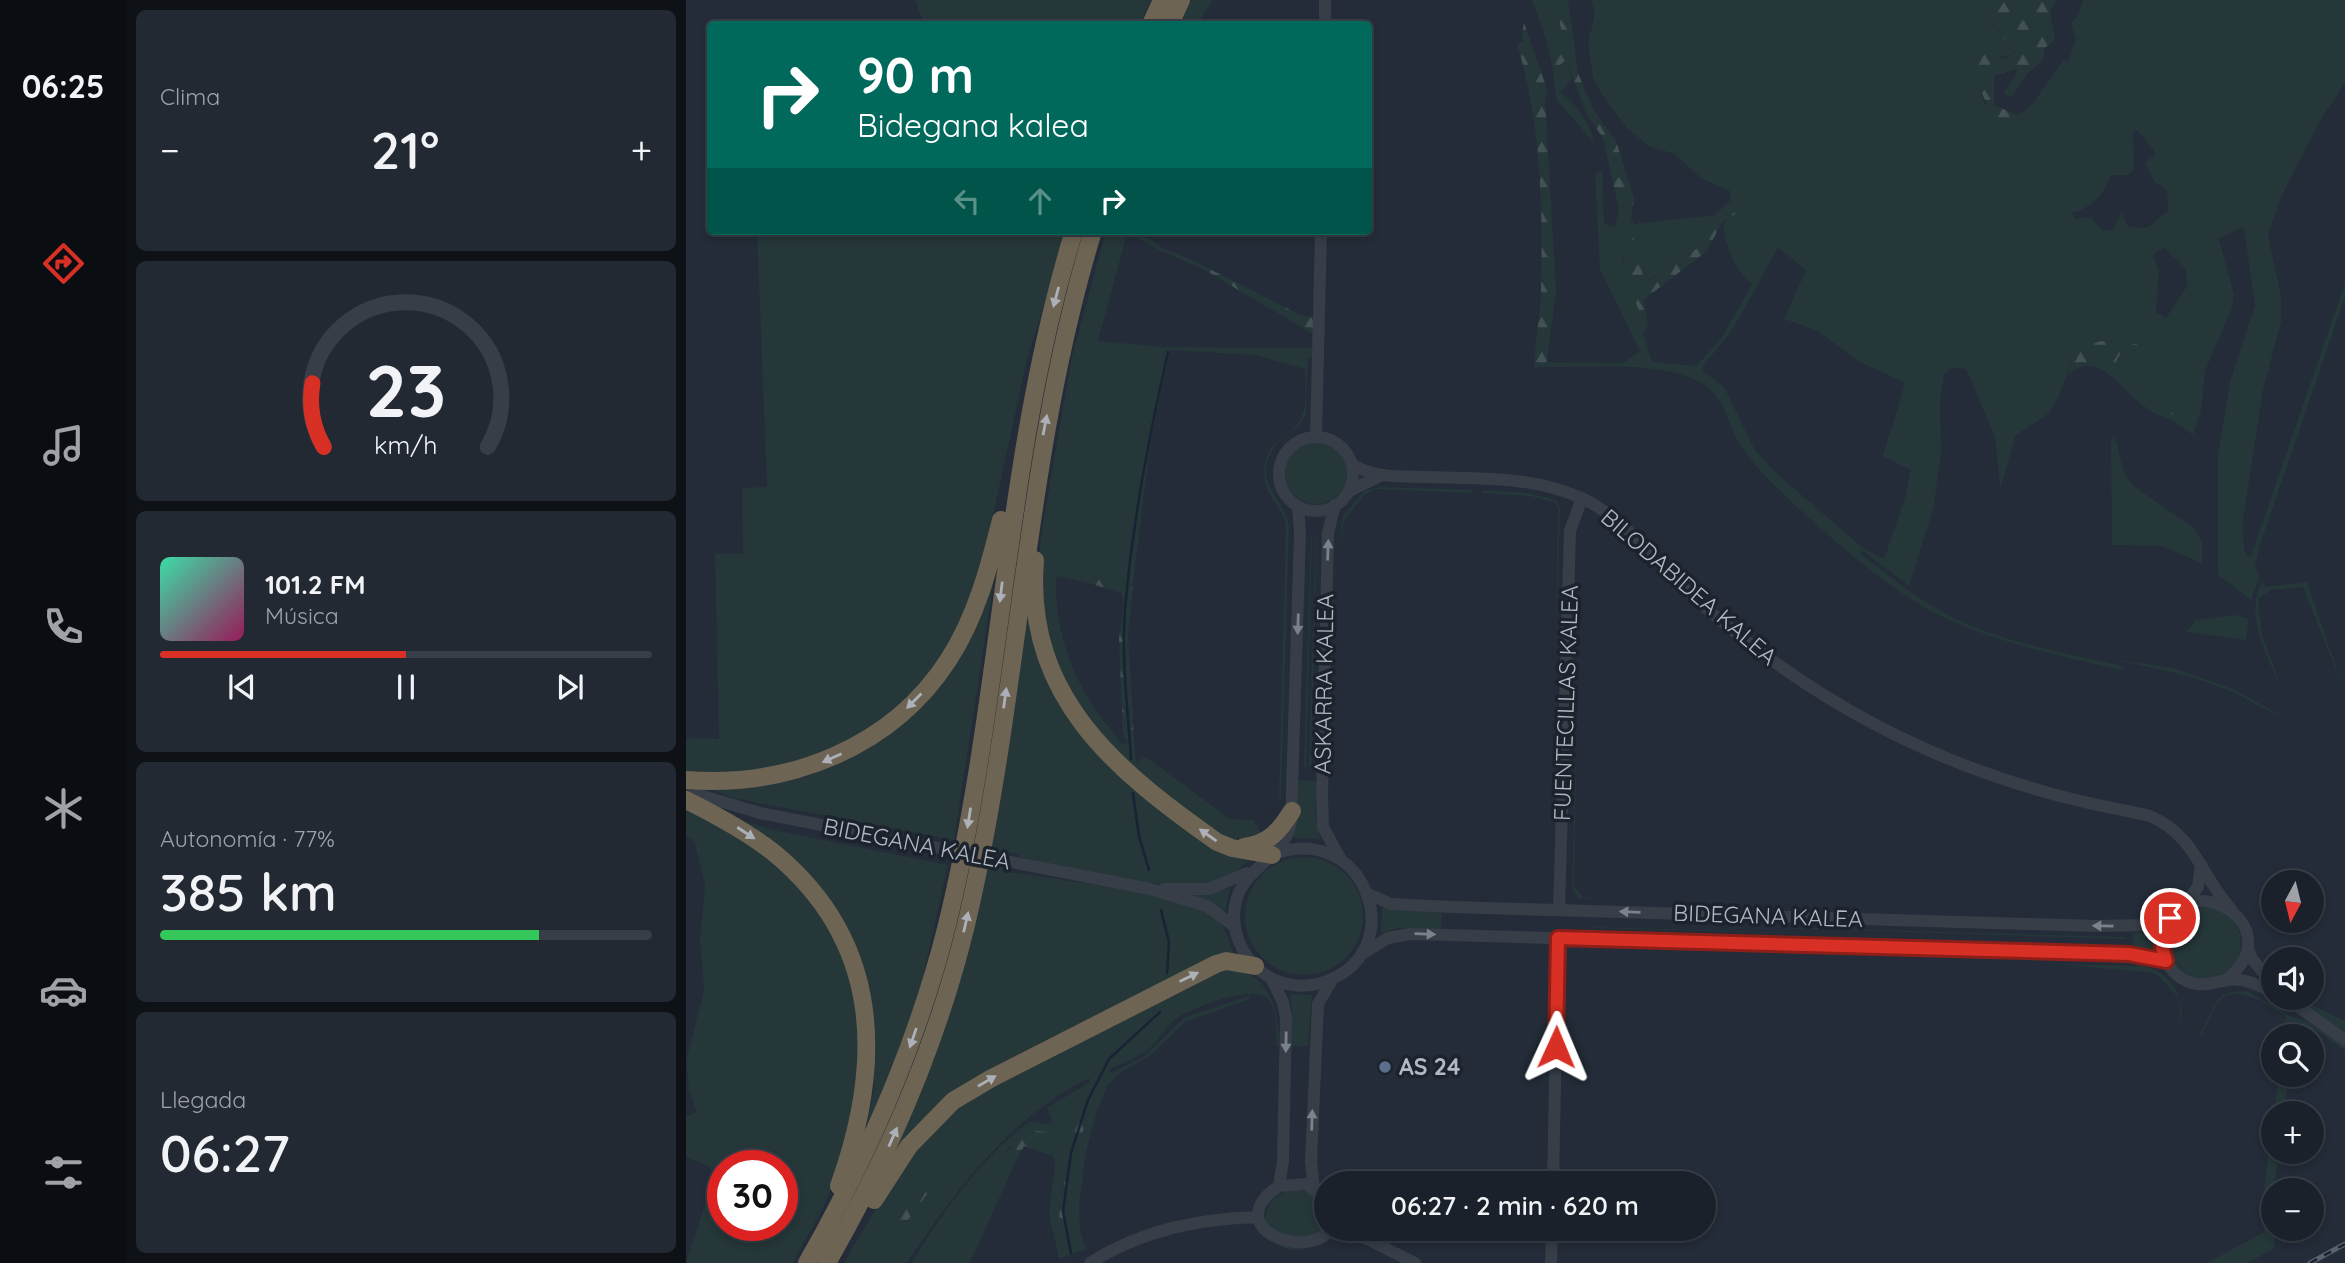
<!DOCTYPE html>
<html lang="es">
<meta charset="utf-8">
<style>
:root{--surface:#1a212a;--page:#232932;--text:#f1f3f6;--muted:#9fa3a8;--line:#383e47;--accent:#d93025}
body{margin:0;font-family:Quicksand,sans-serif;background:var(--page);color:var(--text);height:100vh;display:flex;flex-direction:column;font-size:26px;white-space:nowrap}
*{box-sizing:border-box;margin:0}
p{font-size:23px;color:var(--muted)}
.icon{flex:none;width:38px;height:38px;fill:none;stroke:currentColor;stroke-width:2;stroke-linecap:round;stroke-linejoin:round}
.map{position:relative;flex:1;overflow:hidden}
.side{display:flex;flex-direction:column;gap:10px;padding:10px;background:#0e1217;width:560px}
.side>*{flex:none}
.hud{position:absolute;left:21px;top:21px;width:665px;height:214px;border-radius:7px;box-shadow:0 4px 10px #0003,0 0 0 2px var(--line);background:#00695c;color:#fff;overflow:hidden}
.needle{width:46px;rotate:187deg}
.tools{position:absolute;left:1575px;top:870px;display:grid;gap:14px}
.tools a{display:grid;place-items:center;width:63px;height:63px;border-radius:50%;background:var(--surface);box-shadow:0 4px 10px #0003,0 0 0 2px var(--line);font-size:35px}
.speed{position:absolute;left:21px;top:1150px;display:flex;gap:14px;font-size:35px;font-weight:700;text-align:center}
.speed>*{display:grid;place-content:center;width:91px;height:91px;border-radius:50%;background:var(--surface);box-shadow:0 4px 10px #0003,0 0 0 2px var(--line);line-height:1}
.speed .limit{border:10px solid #d22;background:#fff;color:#111}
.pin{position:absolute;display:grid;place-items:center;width:60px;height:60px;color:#fff;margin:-30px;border:4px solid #fff;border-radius:50%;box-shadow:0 2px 7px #0007}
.me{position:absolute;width:77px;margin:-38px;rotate:1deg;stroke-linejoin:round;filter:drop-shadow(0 0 5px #0008)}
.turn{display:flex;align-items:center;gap:24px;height:147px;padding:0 35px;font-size:32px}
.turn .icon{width:91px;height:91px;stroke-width:2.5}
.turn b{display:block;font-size:49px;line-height:60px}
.lanes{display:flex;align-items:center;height:66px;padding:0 35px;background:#0003;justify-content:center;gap:35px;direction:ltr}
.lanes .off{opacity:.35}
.big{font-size:52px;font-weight:600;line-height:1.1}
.side .tile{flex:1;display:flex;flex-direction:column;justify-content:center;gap:10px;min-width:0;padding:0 24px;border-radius:10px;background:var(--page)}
.side .dial{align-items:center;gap:0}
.dial svg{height:182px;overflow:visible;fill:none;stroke:var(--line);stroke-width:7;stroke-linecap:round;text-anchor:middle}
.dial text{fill:var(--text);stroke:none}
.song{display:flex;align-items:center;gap:21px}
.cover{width:84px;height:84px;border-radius:10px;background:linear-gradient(135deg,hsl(160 70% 55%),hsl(330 70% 35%))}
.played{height:7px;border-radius:4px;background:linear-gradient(90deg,var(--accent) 50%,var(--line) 50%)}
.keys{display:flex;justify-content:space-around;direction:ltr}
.heat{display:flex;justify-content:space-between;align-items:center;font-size:38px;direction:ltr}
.charge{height:10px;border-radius:5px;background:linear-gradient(90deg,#34c759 77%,var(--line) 0)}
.trip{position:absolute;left:628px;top:1171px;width:402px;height:70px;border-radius:35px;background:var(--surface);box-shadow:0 4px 10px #0003,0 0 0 2px var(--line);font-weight:600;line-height:70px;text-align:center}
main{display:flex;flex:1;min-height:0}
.menu{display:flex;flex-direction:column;width:126px;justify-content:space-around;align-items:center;background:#0a0d11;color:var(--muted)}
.menu .icon{width:49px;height:49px}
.menu .active{color:var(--accent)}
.menu b{font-size:32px;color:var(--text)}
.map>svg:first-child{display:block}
.grass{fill:#253739;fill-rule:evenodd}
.forest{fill:url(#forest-firs)}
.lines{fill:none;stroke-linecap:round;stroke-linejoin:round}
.stream{stroke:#182334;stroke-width:2.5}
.minor{stroke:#373e48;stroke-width:12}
.highway{stroke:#6e6454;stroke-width:18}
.rail-casing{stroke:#59626f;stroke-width:5}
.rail{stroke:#1c232d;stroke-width:2.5;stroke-dasharray:8;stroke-linecap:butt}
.oneway{fill:#abb0b9}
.oneway2{fill:#7b828c}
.route-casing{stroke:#8d1f18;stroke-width:18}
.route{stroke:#d93025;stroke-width:12}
.service-dot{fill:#5c6f8a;stroke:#1c232d;stroke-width:2.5}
.labels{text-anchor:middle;stroke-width:7;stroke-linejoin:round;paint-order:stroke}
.street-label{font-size:23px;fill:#b2b9c4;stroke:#1c232d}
.poi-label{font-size:23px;font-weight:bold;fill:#b2b9c4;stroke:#1c232d;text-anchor:start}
</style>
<main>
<nav class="menu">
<b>06:25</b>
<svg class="icon active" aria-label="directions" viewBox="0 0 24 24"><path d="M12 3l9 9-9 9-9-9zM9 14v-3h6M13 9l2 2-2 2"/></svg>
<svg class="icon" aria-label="music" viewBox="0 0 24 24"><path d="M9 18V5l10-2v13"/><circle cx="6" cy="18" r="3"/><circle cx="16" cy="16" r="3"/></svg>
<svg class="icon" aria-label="phone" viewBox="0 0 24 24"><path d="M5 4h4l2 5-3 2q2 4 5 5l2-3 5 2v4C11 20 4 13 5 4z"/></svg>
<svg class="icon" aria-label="climate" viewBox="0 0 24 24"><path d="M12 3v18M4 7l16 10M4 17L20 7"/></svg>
<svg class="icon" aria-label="car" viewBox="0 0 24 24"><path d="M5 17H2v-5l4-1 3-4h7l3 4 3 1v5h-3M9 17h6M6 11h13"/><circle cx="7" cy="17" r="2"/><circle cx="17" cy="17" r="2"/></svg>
<svg class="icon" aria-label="filters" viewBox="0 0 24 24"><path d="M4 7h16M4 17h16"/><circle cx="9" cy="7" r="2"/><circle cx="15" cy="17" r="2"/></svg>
</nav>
<section class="side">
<div class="tile"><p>Clima</p>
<div class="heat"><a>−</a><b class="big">21°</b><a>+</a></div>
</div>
<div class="tile dial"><svg viewBox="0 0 100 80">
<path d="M14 69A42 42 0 1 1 86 69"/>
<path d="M14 69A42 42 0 0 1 9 41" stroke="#d93025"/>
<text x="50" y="56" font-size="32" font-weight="700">23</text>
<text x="50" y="72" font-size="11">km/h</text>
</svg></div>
<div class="tile">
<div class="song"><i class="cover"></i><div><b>101.2 FM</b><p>Música</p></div></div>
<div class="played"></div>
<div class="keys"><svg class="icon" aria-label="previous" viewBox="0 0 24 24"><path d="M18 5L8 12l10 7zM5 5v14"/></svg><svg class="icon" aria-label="pause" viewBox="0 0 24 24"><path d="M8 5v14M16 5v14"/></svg><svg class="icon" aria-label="next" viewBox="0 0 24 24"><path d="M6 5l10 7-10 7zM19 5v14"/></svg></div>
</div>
<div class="tile"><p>Autonomía · 77%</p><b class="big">385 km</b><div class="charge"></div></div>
<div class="tile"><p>Llegada</p><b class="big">06:27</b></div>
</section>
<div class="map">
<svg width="1659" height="1263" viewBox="0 0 1659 1263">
<defs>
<pattern id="forest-firs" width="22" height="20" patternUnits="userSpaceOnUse" patternTransform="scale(1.75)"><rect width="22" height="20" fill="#253739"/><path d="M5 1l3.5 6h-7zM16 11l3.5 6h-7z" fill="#425254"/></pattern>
</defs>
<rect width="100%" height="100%" fill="#232c38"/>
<!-- grass -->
<g class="grass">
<polygon points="229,0 465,0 454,24 238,24"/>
<polygon points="505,0 527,0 511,24 494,24"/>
<polygon points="846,0 869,0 877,40 861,42"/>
<path d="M905 0H1305L1300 5 1301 18 1329 52C1315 62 1301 55 1285 51L1298 103 1332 130 1331 115 1343 108 1378 60 1382 62 1390 40 1385 24 1393 14 1397 0H1659V83L1634 121 1594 199 1582 236 1595 296V322L1577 390 1557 520 1558 550 1561 556H1565L1659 283V297L1574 545 1569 567 1574 575 1565 600 1532 575V455L1544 382 1569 305 1558 230 1554 228 1533 239 1548 295 1546 308 1519 371 1515 410 1507 435 1485 419 1486 412C1463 404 1439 385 1430 362L1434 353 1451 345 1415 341 1383 351 1386 361 1371 401 1362 414 1330 435 1314 489 1309 437 1280 369 1267 368 1258 374 1254 401 1255 451 1248 506 1223 586 1177 551 1175 554C1203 576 1231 599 1264 616 1317 643 1382 653 1440 667L1434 670C1376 656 1316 644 1261 619 1204 593 1127 524 1082 479 1073 469 1062 458 1055 446 1042 425 1040 398 1017 384 977 360 906 368 860 367L861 362 937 363 954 351 914 270 909 175 916 169 918 224 929 227 933 209 937 205 940 217 945 218 948 224 1029 215 1013 247 958 283 943 246 937 261 957 319 961 318 962 326 957 332 966 362 1010 366 1035 339 1066 284C1047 268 1041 250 1037 225L1054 205 1045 200 1043 190 1016 179 989 154 964 147 942 129 917 96 907 78 902 44 909 13ZM1451 130 1470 154 1459 163 1469 182 1481 191 1482 211 1461 228 1443 227 1435 213 1427 230 1416 231 1405 217 1389 219 1386 213C1406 208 1418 195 1425 175H1441L1448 171 1447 132ZM1092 248 1120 270 1098 319 1130 330 1174 362 1218 382C1219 389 1200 443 1197 456L1225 470 1219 498 1198 559 1177 548 1089 472 1069 450 1038 387 1017 371V366L1045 332ZM1478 248 1500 269 1501 286 1480 318 1470 312 1473 271 1467 255Z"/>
<path d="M880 59 886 80 874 92C889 102 906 125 908 143L870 99 867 70Z"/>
<polygon points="71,231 381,231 341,359 297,562 277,625 234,685 185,728 110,766 46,774 0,771 0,738 33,739 29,554 57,554 56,488 81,487"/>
<path d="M420 231H451L476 248 473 250 450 237 440 238 412 341 478 347 627 348 626 357 622 358 620 415C613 430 597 433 589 446 564 483 599 497 603 526L595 799 593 798 600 524C596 507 581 498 579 480 573 436 609 439 617 413 621 400 619 382 619 369L568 355 484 350 464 446 447 584 440 582 435 586 406 577 403 583 372 576 370 579C369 628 384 672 411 712 421 726 432 735 439 751L449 753 450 762 460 757 544 819 567 820 577 835 548 839 535 836 445 768 399 721 359 637 353 555 357 523 386 356Z"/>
<polygon points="1425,437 1429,437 1437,470 1446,485 1508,528 1516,541 1516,563 1475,546 1426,545"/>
<circle cx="630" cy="473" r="31"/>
<polygon points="694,487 787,490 787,493 690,489 678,495 658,521 653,564 657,516 678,491"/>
<polygon points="797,490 842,493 870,500 874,507 869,704 872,508 868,502 844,496 796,493"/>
<polygon points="625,536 626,536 620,766 618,766"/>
<polygon points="630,536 631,537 625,766 623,766"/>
<polygon points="308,580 268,840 47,798 20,787 75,786 123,776 171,754 278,650"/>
<path d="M1576 582 1580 587 1621 582 1659 693 1617 587 1585 590 1572 599 1576 635 1597 692C1583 659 1557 617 1576 582Z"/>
<path d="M341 599 385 719 564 859C553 870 544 877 529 882 489 896 378 866 333 857V854L320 852 316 871C358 877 502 895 530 917 540 926 543 943 548 955L295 1081 204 1164 239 1080Z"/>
<polygon points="1551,615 1563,619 1560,640 1500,632 1510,620"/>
<path d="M1424 659 1487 668 1547 689 1598 717C1576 710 1560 697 1539 689 1502 674 1463 667 1424 659Z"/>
<polygon points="891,715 888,886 897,897 921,900 892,898 886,887"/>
<polygon points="613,780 630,781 629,816 634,839 608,838"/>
<path d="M0 807 47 832 100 870 144 926 165 974 176 1059 156 1162 139 1204 107 1263H0L28 1176 23 1166 0 1157V1117L11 1112 3 1090 0 1061 18 990 14 940 19 885 8 840 0 836ZM37 1166H96V1225H37V1177L28 1176 31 1168Z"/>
<polygon points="32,813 87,830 262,865 231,1004 177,1144 188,1087 186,1025 154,921"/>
<circle cx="618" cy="916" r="59"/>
<polygon points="544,888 539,912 501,894 527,893"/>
<circle cx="1519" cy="943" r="36"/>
<polygon points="696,908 756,913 755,930 713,928 695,933"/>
<polygon points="908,922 1438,937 1438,939"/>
<polygon points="908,927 1438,942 908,928"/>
<polygon points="1471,932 1471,952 1447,949 1447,933"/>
<path d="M1371 964 1457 966C1483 970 1503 1000 1493 1025L1494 999 1469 973Z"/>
<path d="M537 968C584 971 592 1005 593 1046H590C590 1031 592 1011 582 999 569 983 506 1008 491 1018 480 1026 475 1037 466 1046 454 1057 438 1063 423 1069L425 1073 457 1057 499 1017 563 996 564 999 499 1022 464 1056 435 1072 421 1086 411 1111 400 1152 393 1207 394 1229 400 1249 373 1259 363 1214 369 1164 363 1148 369 1136 324 1147 317 1153 330 1161 284 1263H226C256 1212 296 1157 344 1121L362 1124 366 1121 361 1108 404 1082 403 1078C321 1120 271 1189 221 1263H158C203 1188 227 1137 302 1086ZM397 1104 404 1106 385 1171 377 1219 376 1194ZM249 1173 252 1179 217 1227 212 1229 207 1224Z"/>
<path d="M1561 991 1604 1016 1622 1022 1659 1046V1051L1635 1033 1610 1021 1607 1036H1597L1600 1016C1577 1002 1540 975 1525 1015 1522 1023 1518 1034 1512 1036 1529 1013 1523 990 1561 991Z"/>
<polygon points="605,994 626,995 622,1046 606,1046"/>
<polygon points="1613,998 1621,998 1626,1005 1659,1021 1659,1034 1635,1019"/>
<polygon points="1593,1075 1603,1075 1598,1113 1588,1113"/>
<polygon points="1587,1117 1587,1152 1594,1152 1587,1190 1589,1248 1561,1263 1521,1263 1578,1232 1576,1205"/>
<circle cx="609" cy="1220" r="30"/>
</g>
<!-- forest -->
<g class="forest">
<polygon points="869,0 882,0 892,73 908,111 930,141 948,198 945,218 940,218 937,206 933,209 917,138 901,115 880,60 867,70 861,42 877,39"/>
<path d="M1305 0H1370L1364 12 1369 40 1359 48 1357 60 1342 73 1326 96 1317 94 1331 73 1330 69 1308 76V105L1331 115 1333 130 1324 131C1293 104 1295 88 1285 50L1292 40 1314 58H1321L1329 52 1301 17 1300 5Z"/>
<path d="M838 23 862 92 859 99 870 291 860 367H848C849 340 855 313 855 286 857 206 855 121 831 44L838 42 836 33Z"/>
<path d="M1045 200 1054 205 1052 212 1035 224 1021 251 961 297 958 301 961 318 957 319C947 296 927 257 947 236L959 283 1013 247 1029 215Z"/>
<polygon points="476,248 508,261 612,314 628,318 627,334 517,269 473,250"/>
<path d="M1415 341 1451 344 1452 352 1434 354 1430 362C1439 386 1463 404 1487 412L1485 419C1476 416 1467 413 1459 407 1436 391 1410 345 1382 376L1386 361 1383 351Z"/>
<polygon points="405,577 435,586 440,582 447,584 442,634 449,753 439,751 437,745 442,742 437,735 433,638 438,604 435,593 403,583"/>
<polygon points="397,1103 404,1106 386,1171 377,1219 373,1217 383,1154"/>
<polygon points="347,1131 365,1132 369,1136 364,1155 338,1146 330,1161 317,1154"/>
<polygon points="249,1172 252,1179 217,1227 212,1229 207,1224"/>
</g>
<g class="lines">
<!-- stream -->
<g class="stream">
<path d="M445 759C442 709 435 659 439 610 446 523 463 436 482 352"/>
<polyline points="447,793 453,836 463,870"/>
<polyline points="475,910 483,942 481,973"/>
<polyline points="385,1253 377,1211 385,1153 402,1100 423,1059 474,1012"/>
</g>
<!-- minor -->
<g class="minor">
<polyline points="639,24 639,0"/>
<polyline points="630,436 635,231"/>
<circle cx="630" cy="474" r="37"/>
<path d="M666 464C689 479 716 476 742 477 793 479 846 476 893 497 933 514 959 549 989 579 1006 597 1025 613 1044 628 1136 703 1242 759 1356 791 1392 802 1428 808 1464 816 1510 836 1514 875 1545 909"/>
<polyline points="663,491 694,476"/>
<polyline points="649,505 642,533 636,797 637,827 654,858"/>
<polyline points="0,791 74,813 464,889 521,906 549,927"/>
<path d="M586 855C681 818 728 955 635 983 619 988 598 986 583 977 562 964 547 940 548 914 550 867 597 863 605 823L614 532 612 507"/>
<polyline points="478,889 523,889 561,873"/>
<polyline points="682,894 705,904 766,907 1410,926 1464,925 1484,918"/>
<polyline points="1499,904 1512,887 1515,864"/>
<polyline points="873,910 884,531 896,498"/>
<polyline points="1562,948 1566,959 1587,984"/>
<polyline points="676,954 702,938 724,934 1443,954 1480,961"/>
<polyline points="585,978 597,1002 600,1018 597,1161 593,1186"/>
<path d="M1540 980C1613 921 1483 857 1477 942 1476 956 1483 970 1495 978 1512 989 1524 983 1541 980 1557 977 1574 986 1587 992"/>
<polyline points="1600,998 1659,1040"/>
<polyline points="867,1183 872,938"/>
<polyline points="628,1188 625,1162 632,1004 646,980"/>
<path d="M640 1200 620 1184 593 1186C532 1227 621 1263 646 1228"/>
<polyline points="650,1228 681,1239 729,1263"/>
<path d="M404 1263C456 1230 512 1219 572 1217"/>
<polyline points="865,1263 866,1228"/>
</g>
<!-- highway -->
<g class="highway">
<polyline points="465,24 476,0"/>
<polyline points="484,24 495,0"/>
<path d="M349 560C338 696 429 770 531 842L546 848 586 855"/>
<path d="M0 780C102 788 206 748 263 659 290 617 303 568 315 520"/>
<path d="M0 800C30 815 60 831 87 852 197 942 197 1063 153 1186"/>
<path d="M558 847C582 844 593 832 606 811"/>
<polyline points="188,1200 223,1146 267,1101 304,1079 530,964 540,961 569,966"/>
<path d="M121 1263C182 1156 231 1045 261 925 317 696 318 458 388 231"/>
<path d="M141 1263C202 1157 251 1044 280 925 335 694 337 460 407 231"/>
</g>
<!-- rail casing -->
<g class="rail-casing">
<polyline id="rail" points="1624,1263 1659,1244"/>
</g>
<!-- rail -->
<use href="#rail" class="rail"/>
</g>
<!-- one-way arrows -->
<defs><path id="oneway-solid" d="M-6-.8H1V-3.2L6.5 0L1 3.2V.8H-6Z" transform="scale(1.75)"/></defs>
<g class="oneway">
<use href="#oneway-solid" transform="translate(370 297) rotate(105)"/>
<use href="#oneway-solid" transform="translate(359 425) rotate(-79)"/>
<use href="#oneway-solid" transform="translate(315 592) rotate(97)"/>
<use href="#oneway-solid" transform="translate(319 698) rotate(-82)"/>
<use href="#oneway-solid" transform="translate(228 701) rotate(135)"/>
<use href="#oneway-solid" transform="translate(146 758) rotate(156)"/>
<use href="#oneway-solid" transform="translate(283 818) rotate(99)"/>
<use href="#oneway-solid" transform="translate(60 833) rotate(33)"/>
<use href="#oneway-solid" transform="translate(522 835) rotate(-145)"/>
<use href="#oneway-solid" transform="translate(280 922) rotate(-77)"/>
<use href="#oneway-solid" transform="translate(503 977) rotate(-26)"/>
<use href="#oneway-solid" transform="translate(227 1038) rotate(109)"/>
<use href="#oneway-solid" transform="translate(301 1081) rotate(-30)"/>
<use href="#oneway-solid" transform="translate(207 1137) rotate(-66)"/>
</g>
<g class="oneway2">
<use href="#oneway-solid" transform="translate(642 550) rotate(-88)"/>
<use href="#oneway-solid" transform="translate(612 624) rotate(92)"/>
<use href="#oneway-solid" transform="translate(944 912) rotate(-178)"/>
<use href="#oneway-solid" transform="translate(1417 926) rotate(-179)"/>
<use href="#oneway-solid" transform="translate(739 934) rotate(2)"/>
<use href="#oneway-solid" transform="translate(600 1042) rotate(91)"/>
<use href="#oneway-solid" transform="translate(626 1120) rotate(-88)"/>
</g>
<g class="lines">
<!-- route casing -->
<g class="route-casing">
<polyline id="route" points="870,1047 872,938 1443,954 1480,961 1476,947 1484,918"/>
</g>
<!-- route -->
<use href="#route" class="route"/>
</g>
<!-- markers -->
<circle class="service-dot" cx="699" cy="1067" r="7"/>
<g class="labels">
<!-- street labels -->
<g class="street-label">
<text transform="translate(1003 587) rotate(41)" y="8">BILODABIDEA KALEA</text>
<text transform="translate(638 684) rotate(-89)" y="8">ASKARRA KALEA</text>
<text transform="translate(880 703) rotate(-88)" y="8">FUENTECILLAS KALEA</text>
<text transform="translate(231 844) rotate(11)" y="8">BIDEGANA KALEA</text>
<text transform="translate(1082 916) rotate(2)" y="8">BIDEGANA KALEA</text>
</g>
<!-- poi labels -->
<g class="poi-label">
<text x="713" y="1075">AS 24</text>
</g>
</g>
</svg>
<div class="tools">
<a><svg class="needle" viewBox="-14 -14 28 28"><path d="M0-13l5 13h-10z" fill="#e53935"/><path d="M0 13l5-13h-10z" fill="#9fa3a8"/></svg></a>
<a><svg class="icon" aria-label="sound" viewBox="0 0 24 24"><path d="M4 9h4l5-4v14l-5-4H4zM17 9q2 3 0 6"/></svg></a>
<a><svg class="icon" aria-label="search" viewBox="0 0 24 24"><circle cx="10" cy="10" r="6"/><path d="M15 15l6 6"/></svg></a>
<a>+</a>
<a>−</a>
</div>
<div class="speed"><div class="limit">30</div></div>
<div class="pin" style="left:1484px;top:918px;background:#d93025"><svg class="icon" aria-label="arrive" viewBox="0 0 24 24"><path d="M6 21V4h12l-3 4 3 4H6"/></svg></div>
<svg class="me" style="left:870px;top:1047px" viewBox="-20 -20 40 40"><path d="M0-17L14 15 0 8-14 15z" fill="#d93025" stroke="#fff" stroke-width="4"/></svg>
<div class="trip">06:27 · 2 min · 620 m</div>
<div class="hud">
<div class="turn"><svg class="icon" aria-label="right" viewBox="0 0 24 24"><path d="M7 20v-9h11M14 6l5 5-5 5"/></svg><div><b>90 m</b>Bidegana kalea</div></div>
<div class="lanes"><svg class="icon off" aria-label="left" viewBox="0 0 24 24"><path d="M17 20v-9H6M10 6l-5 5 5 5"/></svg><svg class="icon off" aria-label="ahead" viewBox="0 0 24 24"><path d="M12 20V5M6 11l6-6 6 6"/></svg><svg class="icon" aria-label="right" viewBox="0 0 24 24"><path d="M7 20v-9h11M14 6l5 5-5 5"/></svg></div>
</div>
</div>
</main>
